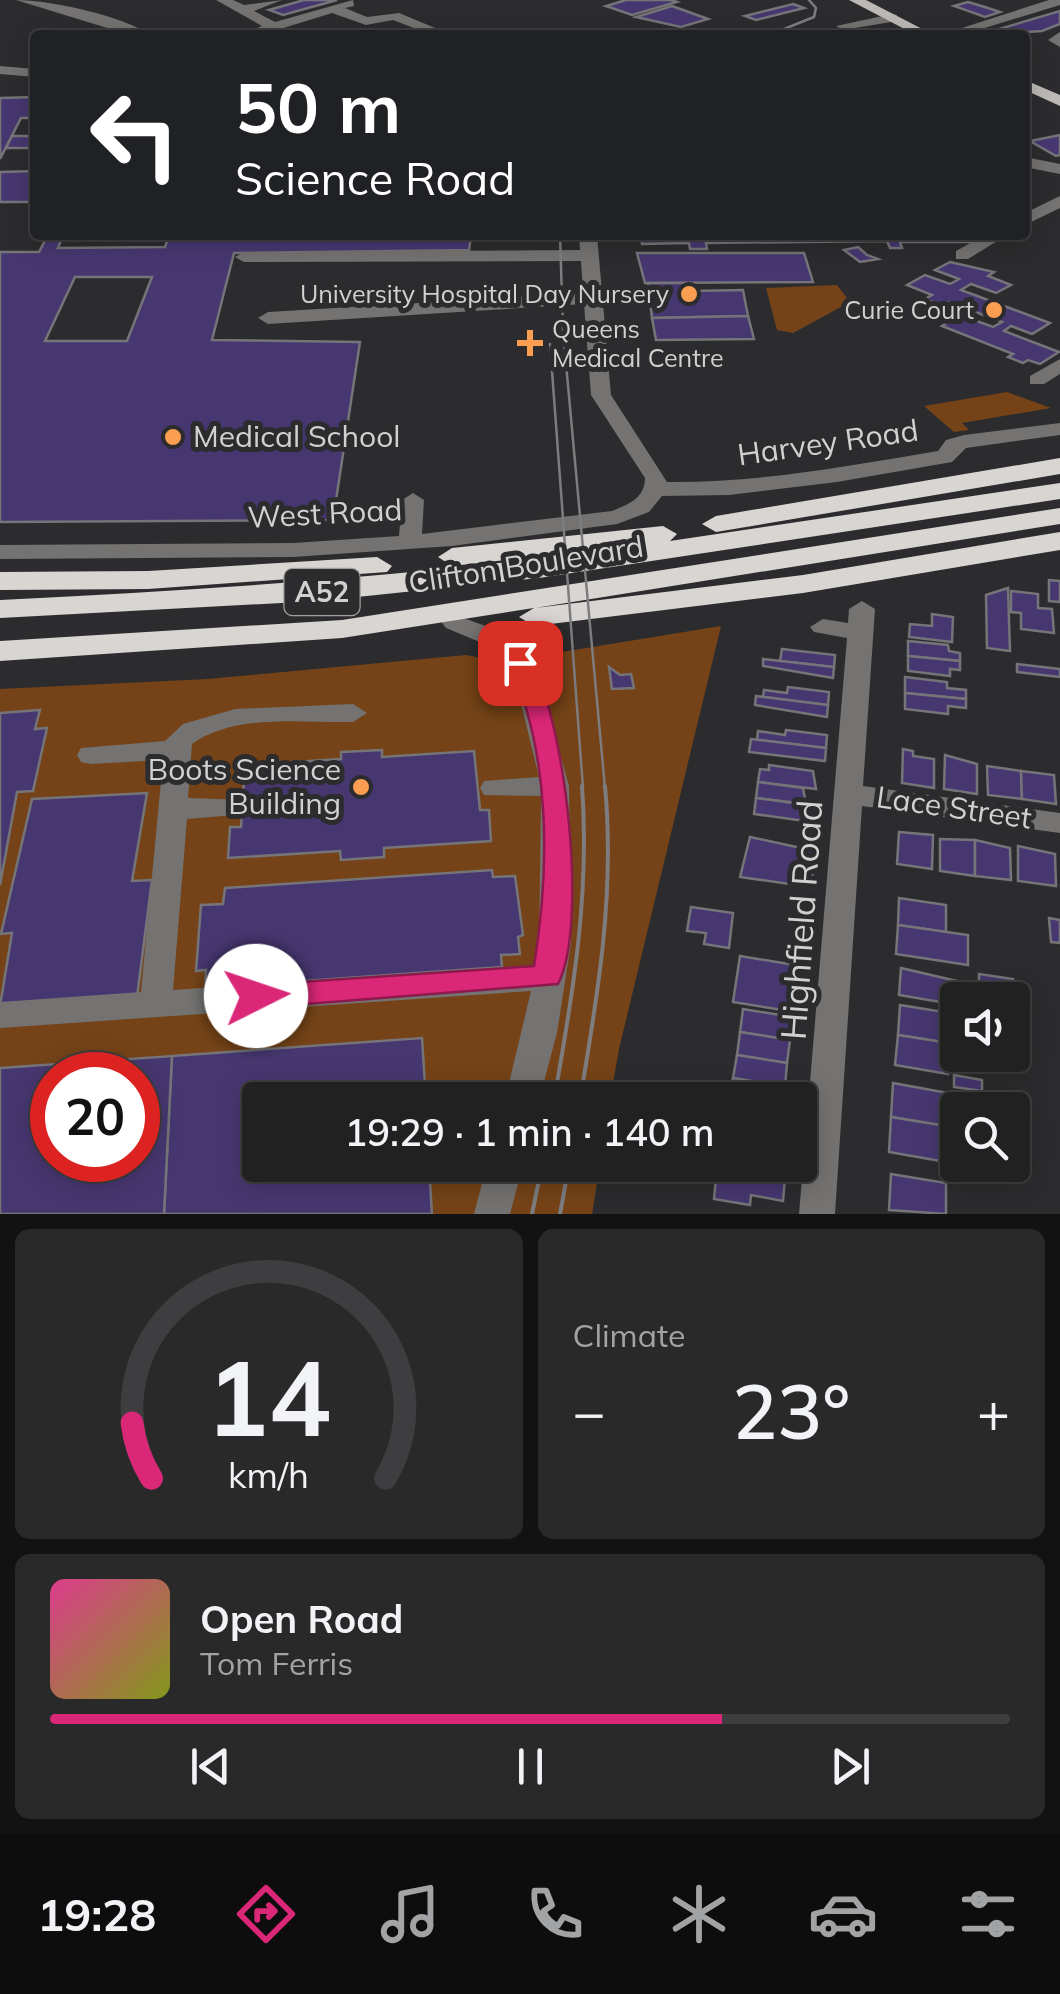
<!DOCTYPE html>
<meta charset="utf-8">
<style>
:root{--surface:#212122;--page:#29292a;--text:#f1f3f6;--muted:#a2a3a5;--line:#3e3e40;--accent:#db2777}
body{margin:0;font-family:Mulish,sans-serif;background:var(--page);color:var(--text);height:100vh;display:flex;flex-direction:column;font-size:38px;white-space:nowrap}
*{box-sizing:border-box;margin:0}
p{font-size:32px;color:var(--muted)}
.icon{flex:none;width:55px;height:55px;fill:none;stroke:currentColor;stroke-width:2;stroke-linecap:round;stroke-linejoin:round}
.map{position:relative;height:1214px;overflow:hidden}
.details{display:flex;flex-direction:column;gap:15px;padding:15px;background:#121213;flex:1}
.details>*{flex:none}
.guide{position:absolute;left:30px;top:30px;width:1000px;height:210px;border-radius:10px;box-shadow:0 5px 25px #0003,0 0 0 2px var(--line);background:#202124;color:#fff;overflow:hidden}
.tools{position:absolute;left:940px;top:982px;display:grid;gap:20px}
.tools a{display:grid;place-items:center;width:90px;height:90px;border-radius:10px;background:var(--surface);box-shadow:0 5px 25px #0003,0 0 0 2px var(--line);font-size:50px}
.speed{position:absolute;left:30px;top:1052px;display:flex;gap:20px;font-size:50px;font-weight:700;text-align:center}
.speed>*{display:grid;place-content:center;width:130px;height:130px;border-radius:50%;background:var(--surface);box-shadow:0 5px 25px #0003,0 0 0 2px var(--line);line-height:1}
.speed .limit{border:15px solid #d22;background:#fff;color:#111}
.pin{position:absolute;display:grid;place-items:center;width:85px;height:85px;color:#fff;margin:-42px;border-radius:20px;box-shadow:0 5px 15px #0006}
.me{position:absolute;width:110px;margin:-55px;rotate:86deg;stroke-linejoin:round;filter:drop-shadow(0 0 8px #0008)}
.turn{display:flex;align-items:center;gap:35px;height:210px;padding:0 40px;font-size:45px}
.turn .icon{width:130px;height:130px;stroke-width:2.5}
.turn b{display:block;font-size:70px;line-height:85px}
.big{font-size:75px;font-weight:600;line-height:1.1}
.details .tile{flex:1;display:flex;flex-direction:column;justify-content:center;gap:15px;min-width:0;padding:0 35px;border-radius:15px;background:var(--page)}
.details .dial{align-items:center;gap:0}
.dial svg{height:260px;overflow:visible;fill:none;stroke:var(--line);stroke-width:7;stroke-linecap:round;text-anchor:middle}
.dial text{fill:var(--text);stroke:none}
.song{display:flex;align-items:center;gap:30px}
.cover{width:120px;height:120px;border-radius:15px;background:linear-gradient(135deg,hsl(330 70% 55%),hsl(70 70% 35%))}
.played{height:10px;border-radius:5px;background:linear-gradient(90deg,var(--accent) 70%,var(--line) 70%)}
.keys{display:flex;justify-content:space-around;direction:ltr}
.heat{display:flex;justify-content:space-between;align-items:center;font-size:55px;direction:ltr}
.details .tiles{flex:1;display:grid;gap:15px;grid-template-columns:1fr 1fr}
.tile:last-child{grid-column:span 2}
.trip{position:absolute;left:242px;top:1082px;width:575px;height:100px;border-radius:10px;background:var(--surface);box-shadow:0 5px 25px #0003,0 0 0 2px var(--line);font-weight:600;line-height:100px;text-align:center}
.dock{display:flex;height:160px;justify-content:space-around;align-items:center;background:#0d0d0e;color:var(--muted)}
.dock .icon{width:70px;height:70px}
.dock .current{color:var(--accent)}
.dock b{font-size:45px;color:var(--text)}
.map>svg:first-child{display:block}
.green{fill:#754317;fill-rule:evenodd}
.building{fill:#473771;stroke:#757478;stroke-width:2.5;fill-rule:evenodd}
.lines{fill:none;stroke-linecap:round;stroke-linejoin:round}
.minor{fill:#747372;fill-rule:evenodd}
.major{fill:#bcb9b7;fill-rule:evenodd}
.highway{fill:#d9d5d3;fill-rule:evenodd}
.tram-far1{stroke:#7d7d7f;stroke-width:2.5}
.tram{stroke:#7d7d7f;stroke-width:4}
.route{fill:#db2777;stroke:#8e194d;stroke-width:2.5}
.poi-dot{fill:#fb9e52;stroke:#2c2c2e;stroke-width:4}
.labels{text-anchor:middle;stroke-width:10;stroke-linejoin:round;paint-order:stroke}
.far-poi-label{font-size:25px;fill:#d1d1d2;stroke:#2c2c2e;text-anchor:end}
.shield{fill:#2c2c2e;stroke:#a0a0a1;stroke-width:2.5}
.shield-label{font-size:28px;font-weight:bold;fill:#d1d1d2}
.poi-label{font-size:30px;fill:#d1d1d2;stroke:#2c2c2e;text-anchor:start}
.street-label{font-size:30px;fill:#d1d1d2;stroke:#2c2c2e}
.near-street-label{font-size:35px;fill:#d1d1d2;stroke:#2c2c2e}
</style>
<div class="map">
<svg width="1060" height="1214" viewBox="0 0 1060 1214">
<rect width="100%" height="100%" fill="#2c2c2e"/>
<!-- green -->
<g class="green">
<polygon points="837,285 850,302 793,333 777,330 766,288"/>
<polygon points="1007,392 1051,408 962,423 969,430 954,432 924,406"/>
<path d="M721 626 619 1049 610 1100H260V1165H600L592 1214H0V689L208 679 466 655 501 662ZM52 1075H138V1160H52Z"/>
</g>
<!-- building -->
<g class="building">
<polygon points="304,0 337,0 283,15 269,10"/>
<polygon points="626,0 671,0 677,2 632,15 606,6"/>
<polygon points="968,2 985,7 1000,12 985,17 954,6"/>
<polygon points="793,4 804,8 756,20 745,16"/>
<polygon points="672,6 708,19 681,27 636,17"/>
<polygon points="1060,11 1060,24 1042,31 979,35"/>
<polygon points="35,97 35,118 21,118 0,159 0,98"/>
<polygon points="1060,135 1060,155 1056,156 1030,141"/>
<polygon points="12,136 35,136 35,148 6,148"/>
<polygon points="35,171 35,202 0,202 0,172"/>
<path d="M48 235H63L58 248 165 247 169 235H479L471 237 469 250 234 253 212 340 360 342 333 520 0 522V252H39ZM75 277H152L127 341H45Z"/>
<polygon points="641,235 972,235 975,242 900,242 902,248 890,248 887,241 706,243 707,249 690,249 689,243 642,244"/>
<polygon points="858,247 867,255 878,259 860,262 844,250"/>
<polygon points="637,253 804,253 813,282 645,283"/>
<polygon points="950,262 994,272 988,276 1011,285 996,293 971,284 961,290 1050,323 1032,334 1011,326 1004,331 1059,352 1040,364 1028,360 1023,363 1008,357 1013,354 942,326 960,315 993,327 1002,322 949,302 942,306 925,299 932,295 907,285 925,275 950,284 959,279 935,270"/>
<polygon points="648,283 687,283 689,291 743,290 748,316 652,318"/>
<polygon points="748,316 754,339 656,340 652,318"/>
<polygon points="1049,580 1060,581 1060,602 1049,601"/>
<polygon points="1008,588 1010,651 987,648 986,595"/>
<polygon points="1011,591 1038,594 1038,608 1052,609 1054,633 1021,629 1021,613 1011,612"/>
<polygon points="932,614 953,617 952,642 909,637 910,624 932,626"/>
<polygon points="908,641 948,645 949,651 960,653 960,661 908,656"/>
<polygon points="782,649 835,655 834,667 780,661"/>
<polygon points="908,656 960,661 960,670 950,669 950,676 908,671"/>
<polygon points="763,659 834,667 833,678 763,666"/>
<polygon points="1017,664 1060,669 1060,677 1017,672"/>
<polygon points="609,667 620,675 631,674 634,688 612,689"/>
<polygon points="905,677 947,682 947,688 966,690 966,699 905,693"/>
<polygon points="788,687 829,692 828,705 763,697 764,690 787,693"/>
<polygon points="905,693 966,699 966,708 948,706 948,714 905,709"/>
<polygon points="756,696 828,705 827,717 755,705"/>
<polygon points="40,710 35,729 47,728 33,791 17,792 0,885 0,713"/>
<polygon points="786,730 827,735 826,748 757,740 758,731 785,735"/>
<polygon points="751,739 826,748 825,761 749,752"/>
<polygon points="903,749 913,751 913,756 934,759 934,788 902,783"/>
<polygon points="382,750 382,757 474,751 480,810 489,810 491,841 384,848 384,857 341,860 340,851 228,858 230,827 241,827 245,765 341,759 341,752"/>
<polygon points="945,755 977,764 977,794 944,789"/>
<polygon points="769,765 813,771 816,789 758,782 760,769 769,770"/>
<polygon points="987,766 1021,771 1022,799 988,795"/>
<polygon points="1021,771 1054,775 1056,804 1022,799"/>
<polygon points="758,782 803,788 806,804 756,798"/>
<polygon points="147,793 132,881 152,880 137,997 0,1006 12,933 1,934 32,799"/>
<polygon points="756,798 801,804 800,814 806,815 805,821 754,814"/>
<polygon points="899,832 933,835 932,869 897,864"/>
<polygon points="750,837 815,851 811,887 740,877"/>
<polygon points="940,839 975,840 975,876 940,871"/>
<polygon points="975,840 1010,848 1011,880 975,876"/>
<polygon points="1018,846 1055,854 1056,886 1018,881"/>
<polygon points="492,870 493,877 515,876 523,935 518,937 520,954 501,955 502,967 205,988 206,970 196,971 201,905 223,904 225,888"/>
<polygon points="899,898 946,905 946,932 898,925"/>
<polygon points="691,907 733,913 729,948 704,944 706,933 687,931"/>
<polygon points="1049,918 1060,920 1060,943 1051,942"/>
<polygon points="898,925 968,935 968,965 896,954"/>
<polygon points="740,956 795,965 789,1011 733,1002"/>
<polygon points="901,968 974,985 973,1000 958,1000 958,1005 899,995"/>
<polygon points="979,974 1013,979 1013,991 979,986"/>
<polygon points="900,1005 950,1013 949,1043 898,1035"/>
<polygon points="743,1009 792,1017 790,1040 740,1032"/>
<polygon points="740,1032 790,1040 787,1063 737,1055"/>
<polygon points="898,1035 949,1043 948,1074 895,1065"/>
<polygon points="422,1038 426,1100 260,1100 260,1165 429,1165 432,1214 164,1214 172,1056"/>
<polygon points="737,1055 787,1063 785,1087 733,1078"/>
<path d="M172 1056 164 1214H0V1068ZM52 1075H138V1160H52Z"/>
<polygon points="954,1075 982,1080 982,1091 954,1087"/>
<polygon points="733,1078 785,1087 783,1100 730,1100"/>
<polygon points="893,1083 948,1093 946,1126 891,1117"/>
<polygon points="891,1117 946,1126 946,1162 889,1152"/>
<polygon points="717,1168 785,1179 783,1201 751,1195 750,1205 714,1199"/>
<polygon points="891,1174 946,1183 946,1214 889,1210"/>
</g>
<g class="lines">
<!-- minor -->
<g class="minor">
<path d="M16 0C49 0 124 16 150 35H130Z"/>
<polygon points="216,0 233,0 244,5 282,0 254,11 275,22 353,0 354,6 345,8 367,17 399,13 452,35 432,35 393,20 366,25 332,13 261,35 240,35 262,26"/>
<polygon points="1049,0 1060,0 1060,5 962,35 940,35"/>
<polygon points="892,14 897,15 897,21 843,30 836,26"/>
<polygon points="1060,32 1060,47 1048,40"/>
<polygon points="0,66 35,69 35,77 0,74"/>
<polygon points="1025,157 1060,164 1060,174 1025,167"/>
<polygon points="1060,196 1060,208 1025,225 1025,213"/>
<path d="M579 235H597L611 395 667 482C759 483 848 466 938 451L946 440 964 435 1060 423V435L966 448 952 462 837 482 729 495 662 496 649 512 617 524 452 546 293 557 0 559V545L293 543 399 536 402 500 413 493 424 500 422 534 612 511C629 504 645 498 645 478L591 395 584 304 268 324 258 318 268 312 583 293 581 261 244 262 235 257 244 252 580 250Z"/>
<polygon points="985,235 1007,235 968,259 956,259 956,251"/>
<polygon points="1060,359 1060,374 1044,384 1030,384 1030,376"/>
<polygon points="862,601 875,609 863,786 1060,813 1060,833 862,806 835,1214 799,1214 847,638 814,632 810,627 823,619 848,623 849,609"/>
<path d="M455 615 505 633 536 667 569 786 571 943 557 1033 539 1100H505L531 991 0 1028V1002L141 992 163 760 91 764 81 762 77 755 81 748 165 741 183 724 235 709 353 704 367 713 353 722C304 723 235 713 192 744L188 798 247 800 251 807 247 814 187 819 173 990 535 965 539 943 541 796 484 795 480 788 484 781 539 777 514 675 487 645 446 628 442 623 446 618Z"/>
<polygon points="487,1165 523,1165 510,1214 474,1214"/>
</g>
<!-- major -->
<g class="major">
<polygon points="849,0 866,0 934,35 916,35"/>
<polygon points="1025,80 1060,95 1060,106 1025,90"/>
</g>
<!-- highway -->
<g class="highway">
<polygon points="1060,458 1060,474 716,532 702,524 716,516"/>
<path d="M1060 483V499L539 578 319 601 0 618V600C216 589 431 576 646 544L452 566 438 557 452 548 663 526 677 534 670 541Z"/>
<polygon points="1060,508 1060,524 535,608 803,575 1060,532 1060,550 803,593 534,626 519,617 534,608 342,638 0,661 0,641 342,620"/>
<polygon points="377,557 392,566 387,572 148,589 0,590 0,572 148,571"/>
</g>
<!-- tram-far1 -->
<g class="tram-far1">
<polyline points="769,35 814,17 816,8 809,0"/>
<polyline points="560,235 563,331 605,788"/>
<polyline points="550,344 583,788"/>
</g>
<!-- tram -->
<g class="tram">
<path d="M554 1100C573 994 590 893 582 786"/>
<path d="M580 1100C598 994 615 893 605 786"/>
<polyline points="532,1214 542,1165"/>
<polyline points="560,1214 569,1165"/>
</g>
</g>
<!-- route -->
<path class="route" d="M520 656 529 658C565 715 589 925 558 984L256 1008 246 1004 241 996 246 988 256 985 534 966C550 868 551 754 509 663Z"/>
<!-- markers -->
<g class="poi-dot">
<circle cx="689" cy="294" r="10"/>
<circle cx="994" cy="310" r="10"/>
<path d="M525 328h10v10h10v10h-10v10h-10v-10h-10v-10h10z"/>
<circle cx="173" cy="437" r="10"/>
<circle cx="361" cy="787" r="10"/>
</g>
<g class="labels">
<!-- far-poi labels -->
<g class="far-poi-label">
<text x="669" y="303">University Hospital Day Nursery</text>
<text x="974" y="319">Curie Court</text>
<text x="552" y="338" text-anchor="start">Queens<tspan x="552" dy="29">Medical Centre</tspan></text>
</g>
<!-- shield labels -->
<rect class="shield" x="284.5" y="569" width="75" height="46" rx="8"/>
<g class="shield-label">
<text x="322" y="602">A52</text>
</g>
<!-- poi labels -->
<g class="poi-label">
<text x="193" y="447">Medical School</text>
<text x="341" y="780" text-anchor="end">Boots Science<tspan x="341" dy="34">Building</tspan></text>
</g>
<!-- street labels -->
<g class="street-label">
<text transform="translate(828 443) rotate(-8)" y="10">Harvey Road</text>
<text transform="translate(325 514) rotate(-3)" y="10">West Road</text>
<text transform="translate(526 565) rotate(-9)" y="10">Clifton Boulevard</text>
<text transform="translate(954 808) rotate(8)" y="10">Lace Street</text>
</g>
<!-- near-street labels -->
<g class="near-street-label">
<text transform="translate(802 920) rotate(-86)" y="12">Highfield Road</text>
</g>
</g>
</svg>
<div class="tools">
<a><svg class="icon" aria-label="sound" viewBox="0 0 24 24"><path d="M4 9h4l5-4v14l-5-4H4zM17 9q2 3 0 6"/></svg></a>
<a><svg class="icon" aria-label="search" viewBox="0 0 24 24"><circle cx="10" cy="10" r="6"/><path d="M15 15l6 6"/></svg></a>
</div>
<div class="speed"><div class="limit">20</div></div>
<div class="pin" style="left:520px;top:663px;background:#d93025"><svg class="icon" aria-label="arrive" viewBox="0 0 24 24"><path d="M6 21V4h12l-3 4 3 4H6"/></svg></div>
<svg class="me" style="left:256px;top:996px" viewBox="-20 -20 40 40"><circle r="19" fill="#fff"/><path d="M0-13L10 11 0 6-10 11z" fill="#db2777"/></svg>
<div class="trip">19:29 · 1 min · 140 m</div>
<div class="guide">
<div class="turn"><svg class="icon" aria-label="left" viewBox="0 0 24 24"><path d="M17 20v-9H6M10 6l-5 5 5 5"/></svg><div><b>50 m</b>Science Road</div></div>
</div>
</div>
<section class="details">
<div class="tiles">
<div class="tile dial"><svg viewBox="0 0 100 80">
<path d="M14 69A42 42 0 1 1 86 69"/>
<path d="M14 69A42 42 0 0 1 8 52" stroke="#db2777"/>
<text x="50" y="56" font-size="32" font-weight="700">14</text>
<text x="50" y="72" font-size="11">km/h</text>
</svg></div>
<div class="tile"><p>Climate</p>
<div class="heat"><a>−</a><b class="big">23°</b><a>+</a></div>
</div>
<div class="tile">
<div class="song"><i class="cover"></i><div><b>Open Road</b><p>Tom Ferris</p></div></div>
<div class="played"></div>
<div class="keys"><svg class="icon" aria-label="previous" viewBox="0 0 24 24"><path d="M18 5L8 12l10 7zM5 5v14"/></svg><svg class="icon" aria-label="pause" viewBox="0 0 24 24"><path d="M8 5v14M16 5v14"/></svg><svg class="icon" aria-label="next" viewBox="0 0 24 24"><path d="M6 5l10 7-10 7zM19 5v14"/></svg></div>
</div>
</div>
</section>
<nav class="dock">
<b>19:28</b>
<svg class="icon current" aria-label="directions" viewBox="0 0 24 24"><path d="M12 3l9 9-9 9-9-9zM9 14v-3h6M13 9l2 2-2 2"/></svg>
<svg class="icon" aria-label="music" viewBox="0 0 24 24"><path d="M9 18V5l10-2v13"/><circle cx="6" cy="18" r="3"/><circle cx="16" cy="16" r="3"/></svg>
<svg class="icon" aria-label="phone" viewBox="0 0 24 24"><path d="M5 4h4l2 5-3 2q2 4 5 5l2-3 5 2v4C11 20 4 13 5 4z"/></svg>
<svg class="icon" aria-label="climate" viewBox="0 0 24 24"><path d="M12 3v18M4 7l16 10M4 17L20 7"/></svg>
<svg class="icon" aria-label="car" viewBox="0 0 24 24"><path d="M5 17H2v-5l4-1 3-4h7l3 4 3 1v5h-3M9 17h6M6 11h13"/><circle cx="7" cy="17" r="2"/><circle cx="17" cy="17" r="2"/></svg>
<svg class="icon" aria-label="filters" viewBox="0 0 24 24"><path d="M4 7h16M4 17h16"/><circle cx="9" cy="7" r="2"/><circle cx="15" cy="17" r="2"/></svg>
</nav>
